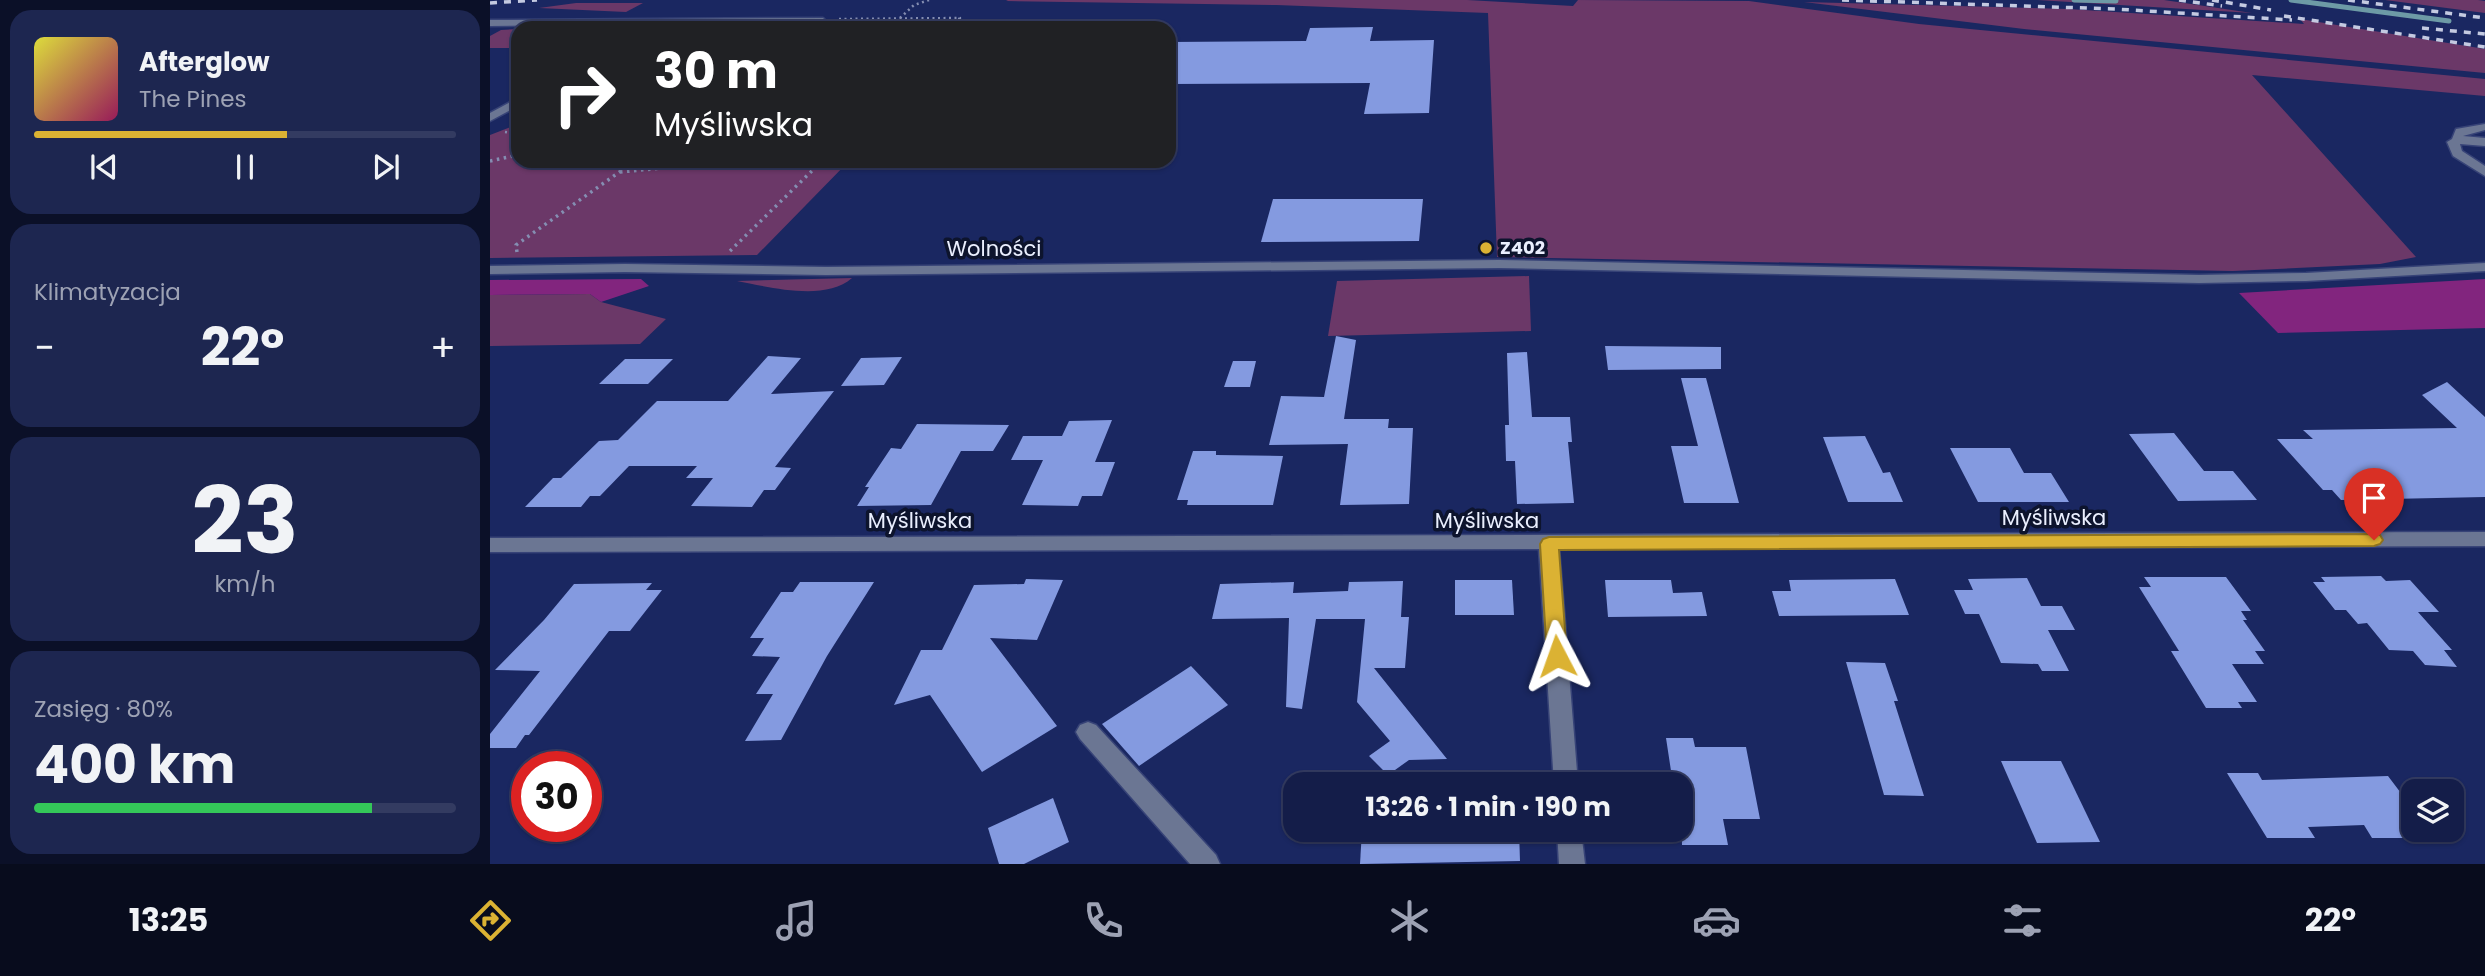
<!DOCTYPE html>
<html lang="pl">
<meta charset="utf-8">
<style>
:root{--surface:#141d49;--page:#1d2650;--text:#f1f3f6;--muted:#9da2b4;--line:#333b61;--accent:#dbb233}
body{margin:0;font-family:Poppins,sans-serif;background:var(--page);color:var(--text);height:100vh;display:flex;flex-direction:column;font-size:26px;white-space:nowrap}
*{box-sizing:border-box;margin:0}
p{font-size:23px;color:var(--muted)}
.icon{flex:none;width:38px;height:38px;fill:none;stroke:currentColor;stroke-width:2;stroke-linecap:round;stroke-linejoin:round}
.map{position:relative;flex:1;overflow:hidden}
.side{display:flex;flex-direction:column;gap:10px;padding:10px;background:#0b1028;width:490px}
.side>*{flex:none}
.top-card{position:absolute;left:21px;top:21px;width:665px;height:147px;border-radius:21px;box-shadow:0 2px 5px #0004,0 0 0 2px var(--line);background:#202124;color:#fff;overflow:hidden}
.controls{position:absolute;left:1911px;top:779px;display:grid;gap:14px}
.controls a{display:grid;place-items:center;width:63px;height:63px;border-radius:14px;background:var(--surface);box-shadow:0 2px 5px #0004,0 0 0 2px var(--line);font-size:35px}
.speed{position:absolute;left:21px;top:751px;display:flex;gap:14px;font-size:35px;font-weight:700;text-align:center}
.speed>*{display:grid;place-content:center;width:91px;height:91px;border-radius:50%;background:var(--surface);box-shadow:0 2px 5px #0004,0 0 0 2px var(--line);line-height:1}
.speed .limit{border:10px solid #d22;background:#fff;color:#111}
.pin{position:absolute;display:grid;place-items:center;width:60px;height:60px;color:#fff;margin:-72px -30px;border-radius:50% 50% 50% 0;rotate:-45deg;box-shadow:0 0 7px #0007}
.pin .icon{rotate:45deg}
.me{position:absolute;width:77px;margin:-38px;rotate:356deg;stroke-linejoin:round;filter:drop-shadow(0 0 5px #0008)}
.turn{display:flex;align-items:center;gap:24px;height:147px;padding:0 28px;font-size:32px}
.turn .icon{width:91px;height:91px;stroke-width:2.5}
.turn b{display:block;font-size:49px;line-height:60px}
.big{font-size:52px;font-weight:700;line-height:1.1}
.side .widget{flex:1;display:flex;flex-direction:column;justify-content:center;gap:10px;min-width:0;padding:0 24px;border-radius:21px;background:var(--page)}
.side .dial{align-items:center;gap:0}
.dial b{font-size:91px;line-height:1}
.song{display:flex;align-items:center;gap:21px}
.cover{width:84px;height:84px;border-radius:10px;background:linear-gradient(135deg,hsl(60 70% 55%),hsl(330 70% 35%))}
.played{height:7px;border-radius:4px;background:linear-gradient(90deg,var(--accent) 60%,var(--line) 60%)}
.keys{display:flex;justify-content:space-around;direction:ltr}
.heat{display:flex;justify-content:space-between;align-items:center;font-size:38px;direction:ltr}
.charge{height:10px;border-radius:5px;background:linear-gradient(90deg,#34c759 80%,var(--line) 0)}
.trip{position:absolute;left:793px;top:772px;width:410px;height:70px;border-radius:21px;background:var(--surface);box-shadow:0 2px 5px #0004,0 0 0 2px var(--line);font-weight:700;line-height:70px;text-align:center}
.tab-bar{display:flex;height:112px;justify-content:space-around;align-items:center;background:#080c1d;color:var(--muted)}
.tab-bar .icon{width:49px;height:49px}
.tab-bar .active{color:var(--accent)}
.tab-bar b{font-size:32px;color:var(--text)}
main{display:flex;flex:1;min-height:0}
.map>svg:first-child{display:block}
.green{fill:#6b3868}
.forest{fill:#82257e}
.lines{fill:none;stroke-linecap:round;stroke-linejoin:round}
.stream{stroke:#6d9aa6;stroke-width:5}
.building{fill:#849ae0}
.minor-casing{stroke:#374377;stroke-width:3}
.path-far1{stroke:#858eb2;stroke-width:2.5;stroke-dasharray:2 3.5;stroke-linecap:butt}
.path{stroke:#858eb2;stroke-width:3.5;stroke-dasharray:2.5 4.5;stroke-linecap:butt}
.minor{fill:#6b7693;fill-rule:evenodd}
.rail{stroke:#c4cae1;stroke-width:3.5;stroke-dasharray:7 7;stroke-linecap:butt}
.route{fill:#dbb233;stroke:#8e7421;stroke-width:2}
.poi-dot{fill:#dbb233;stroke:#0d142d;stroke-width:2.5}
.labels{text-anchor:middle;stroke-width:7;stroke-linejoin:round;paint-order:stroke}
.far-poi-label{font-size:18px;font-weight:bold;fill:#eaeffe;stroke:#0d142d;text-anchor:start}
.street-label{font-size:21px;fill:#eaeffe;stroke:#0d142d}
</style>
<main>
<section class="side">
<div class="widget">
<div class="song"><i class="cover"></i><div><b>Afterglow</b><p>The Pines</p></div></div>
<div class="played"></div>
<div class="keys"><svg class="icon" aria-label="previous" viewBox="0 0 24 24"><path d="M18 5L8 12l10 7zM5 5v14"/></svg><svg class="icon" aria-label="pause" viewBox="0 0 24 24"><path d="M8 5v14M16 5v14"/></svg><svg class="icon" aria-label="next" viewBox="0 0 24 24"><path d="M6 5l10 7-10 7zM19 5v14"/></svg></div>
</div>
<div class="widget"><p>Klimatyzacja</p>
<div class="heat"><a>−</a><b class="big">22°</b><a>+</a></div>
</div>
<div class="widget dial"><b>23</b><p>km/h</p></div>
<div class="widget"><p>Zasięg · 80%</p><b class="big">400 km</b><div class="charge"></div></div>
</section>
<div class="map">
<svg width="1995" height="864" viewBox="0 0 1995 864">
<rect width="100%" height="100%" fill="#1a2761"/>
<!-- green -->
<g class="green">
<polygon points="518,0 977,0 1083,6 1088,0 1259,1 1429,24 1995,79 1995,96 1762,75 1926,257 1890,264 1743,271 1007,257 998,13 786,5 516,1"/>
<polygon points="1547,0 1674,0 1762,13"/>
<polygon points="1895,0 1988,0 1995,1 1995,13"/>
<polygon points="1314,2 1578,9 1814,24 1810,19 1995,49 1995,73 1534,29"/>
<polygon points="86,3 153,3 136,12 49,8"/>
<polygon points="439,20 448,22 436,28 329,28 329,26 333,21"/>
<polygon points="305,23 315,28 174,28 166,24"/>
<polygon points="28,29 28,48 0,48 0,36 11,30"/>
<polygon points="28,124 28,161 359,161 267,255 0,258 0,135"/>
<polygon points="1039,276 1041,331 838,336 847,281"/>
<path d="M362 278C335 302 279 287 247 281Z"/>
<polygon points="100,294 111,302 176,319 150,344 0,346 0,295"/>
</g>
<!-- forest -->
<g class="forest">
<polygon points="151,279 159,286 111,302 100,294 0,295 0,280"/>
<polygon points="1995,279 1995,328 1788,333 1749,293"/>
</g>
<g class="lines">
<!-- stream -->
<g class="stream">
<polyline points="1584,0 1626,1"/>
<polyline points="1801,0 1959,21"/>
</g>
</g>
<!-- building -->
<g class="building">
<polygon points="883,27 880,41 944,40 939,113 874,114 880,83 679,84 679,42 816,41 820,28"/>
<polygon points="783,199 933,199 929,241 771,242"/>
<polygon points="846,336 866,340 854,419 899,419 898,428 923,428 919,504 850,505 858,444 779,445 791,396 834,397"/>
<polygon points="1115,346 1231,347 1231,369 1118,370"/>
<polygon points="1037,352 1042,417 1080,417 1082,442 1078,442 1084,503 1027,504 1025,461 1016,461 1015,425 1019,425 1017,353"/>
<polygon points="278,356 311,358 281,394 344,391 285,467 301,468 285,490 274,490 262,507 201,506 223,478 196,478 207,466 139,466 110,496 100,496 91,507 35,507 63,478 71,478 109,441 128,440 167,401 238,401"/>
<polygon points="412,357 394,385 351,386 371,358"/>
<polygon points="135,359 183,359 158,384 109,384"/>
<polygon points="743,361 766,361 760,387 734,387"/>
<polygon points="1191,378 1216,378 1249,503 1194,503 1181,446 1208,446"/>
<polygon points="1957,382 1995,417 1995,497 1851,500 1842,490 1833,490 1787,439 1823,439 1813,430 1967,428 1932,395"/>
<polygon points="622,420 605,462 625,462 612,496 592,496 588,506 532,505 553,460 521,460 533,436 572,436 579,421"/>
<polygon points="427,424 519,425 503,451 471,451 441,505 367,506 379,487 375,487 401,448 411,449"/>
<polygon points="1684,433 1714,471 1743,471 1767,500 1688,501 1639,434"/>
<polygon points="1375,436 1393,473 1400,472 1413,502 1358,502 1333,437"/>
<polygon points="1460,448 1520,448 1534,473 1561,473 1579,502 1488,502"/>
<polygon points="703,451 726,451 726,455 793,456 783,505 697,505 698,500 687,500"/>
<polygon points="1891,576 1896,581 1920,580 1949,612 1928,612 1962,650 1954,650 1967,667 1935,665 1923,651 1899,650 1877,623 1868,624 1856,610 1845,610 1823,582 1835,582 1831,577"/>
<polygon points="1654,577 1736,577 1761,611 1751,611 1757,620 1753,620 1775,651 1765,651 1774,664 1742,664 1767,702 1748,702 1752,708 1716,708 1681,651 1689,651 1649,587 1661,587"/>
<polygon points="1537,578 1551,606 1572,606 1585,630 1558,630 1579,671 1552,671 1548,664 1511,663 1489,614 1475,614 1464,590 1483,590 1478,579"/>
<polygon points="536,579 573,580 547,640 500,638 567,726 492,772 440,695 404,705 431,650 452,650 484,585 534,584"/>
<polygon points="1405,579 1419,615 1289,616 1282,591 1301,591 1299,580"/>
<polygon points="965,580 1022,580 1024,615 965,615"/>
<polygon points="1115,580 1181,580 1183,593 1212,592 1217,616 1118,617"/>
<polygon points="913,581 911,617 919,617 915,668 884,668 957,759 919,760 898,775 879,756 900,741 867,702 875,619 826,619 812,709 796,707 799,618 722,619 730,584 804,582 803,593 858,591 859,582"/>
<polygon points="310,582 384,582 337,656 291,740 255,741 283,694 266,694 290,657 262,656 274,638 260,638 291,592 303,592"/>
<polygon points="162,583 156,590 172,590 140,631 119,631 39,735 35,735 26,748 0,748 0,734 50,671 5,670 54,620 84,584"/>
<polygon points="1356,662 1395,663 1408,701 1404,701 1434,796 1394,795"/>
<polygon points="701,666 738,705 649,766 612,724"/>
<polygon points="1176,738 1203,738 1205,747 1256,747 1270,819 1233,819 1238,845 1192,845 1190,784 1183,784"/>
<polygon points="1511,761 1571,761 1610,842 1547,843"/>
<polygon points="1737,773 1768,773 1772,780 1898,776 1923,809 1923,838 1882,838 1874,825 1818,827 1825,838 1777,838"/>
<polygon points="563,798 579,842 534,864 509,864 498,828"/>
<polygon points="872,830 1029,830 1030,861 870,864"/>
</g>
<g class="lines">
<!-- minor casing -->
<g class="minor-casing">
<g id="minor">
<polygon points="333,18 335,20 330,23 0,26 0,20"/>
<polygon points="28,98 28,106 0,121 0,113"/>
<polygon points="1995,124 1995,130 1973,136 1995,138 1995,146 1970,144 1972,151 1995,166 1995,176 1963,156 1957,142 1962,139 1966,129"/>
<polygon points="1009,260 1709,275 1816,273 1995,263 1995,271 1816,281 1709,283 1009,268 336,275 135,272 0,274 0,266 135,264 336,267"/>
<polygon points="1995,532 1995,546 1069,549 1088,784 1064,784 1049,549 0,552 0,538"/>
<polygon points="598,722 606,725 726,855 730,864 700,864 590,739 586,732 590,725"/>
<polygon points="1067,830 1091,830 1095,864 1069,864"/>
</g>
</g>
<!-- path-far1 -->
<g class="path-far1">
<polyline points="410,18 424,5 439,0"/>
<polyline points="349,19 470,18 460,28"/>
<polyline points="15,132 28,134"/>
</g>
<!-- path -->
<g class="path">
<polyline points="0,161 28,155"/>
<polyline points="130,172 251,161"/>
<polyline points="240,251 332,161"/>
<polyline points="27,252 26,245 145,161"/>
</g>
<!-- minor -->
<use href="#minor" class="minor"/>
<!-- rail -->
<g class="rail">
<polyline points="1352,0 1625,9 1802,20"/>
<polyline points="1689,0 1732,6"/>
<polyline points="1722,0 1781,10"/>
<polyline points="1858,0 1995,18"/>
<polyline points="0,3 47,0"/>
<polyline points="1794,16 1995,47"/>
<polyline points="1932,28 1995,34"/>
</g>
</g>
<!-- route -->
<polygon class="route" points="1884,534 1890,535 1893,540 1890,544 1884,546 1069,550 1077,656 1074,661 1067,663 1060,661 1057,656 1050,544 1053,539 1059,537"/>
<!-- markers -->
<circle class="poi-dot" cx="996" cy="248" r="7"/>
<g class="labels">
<!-- far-poi labels -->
<g class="far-poi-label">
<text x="1010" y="254">Z402</text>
</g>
<!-- street labels -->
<g class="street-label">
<text x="504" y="256">Wolności</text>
<text x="1564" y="525">Myśliwska</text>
<text x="430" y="528">Myśliwska</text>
<text x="997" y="528">Myśliwska</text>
</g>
</g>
</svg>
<div class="controls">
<a><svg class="icon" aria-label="layers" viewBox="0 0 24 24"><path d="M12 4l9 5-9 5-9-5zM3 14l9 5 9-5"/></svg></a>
</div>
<div class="speed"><div class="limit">30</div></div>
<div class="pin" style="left:1884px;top:540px;background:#d93025"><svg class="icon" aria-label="arrive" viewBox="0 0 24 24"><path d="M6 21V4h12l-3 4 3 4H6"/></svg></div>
<svg class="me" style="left:1067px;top:656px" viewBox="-20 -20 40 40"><path d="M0-17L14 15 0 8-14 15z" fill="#dbb233" stroke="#fff" stroke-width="4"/></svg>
<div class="trip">13:26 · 1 min · 190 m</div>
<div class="top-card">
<div class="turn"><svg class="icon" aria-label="right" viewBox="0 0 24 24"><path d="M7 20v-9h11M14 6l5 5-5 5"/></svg><div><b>30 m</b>Myśliwska</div></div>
</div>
</div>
</main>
<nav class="tab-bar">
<b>13:25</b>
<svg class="icon active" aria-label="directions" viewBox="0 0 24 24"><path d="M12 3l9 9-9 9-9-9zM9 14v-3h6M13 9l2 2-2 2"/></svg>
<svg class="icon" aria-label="music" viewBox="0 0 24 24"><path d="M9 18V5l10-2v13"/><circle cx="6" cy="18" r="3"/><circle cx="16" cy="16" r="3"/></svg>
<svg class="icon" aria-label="phone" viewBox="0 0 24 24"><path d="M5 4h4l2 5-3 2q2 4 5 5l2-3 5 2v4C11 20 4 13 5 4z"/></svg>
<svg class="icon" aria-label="climate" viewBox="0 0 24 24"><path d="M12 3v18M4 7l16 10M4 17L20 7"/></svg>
<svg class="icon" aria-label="car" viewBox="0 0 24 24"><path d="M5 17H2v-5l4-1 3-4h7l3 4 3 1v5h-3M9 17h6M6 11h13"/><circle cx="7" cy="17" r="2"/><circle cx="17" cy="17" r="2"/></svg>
<svg class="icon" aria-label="filters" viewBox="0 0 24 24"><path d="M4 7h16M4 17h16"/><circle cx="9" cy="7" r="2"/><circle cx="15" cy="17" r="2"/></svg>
<b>22°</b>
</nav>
